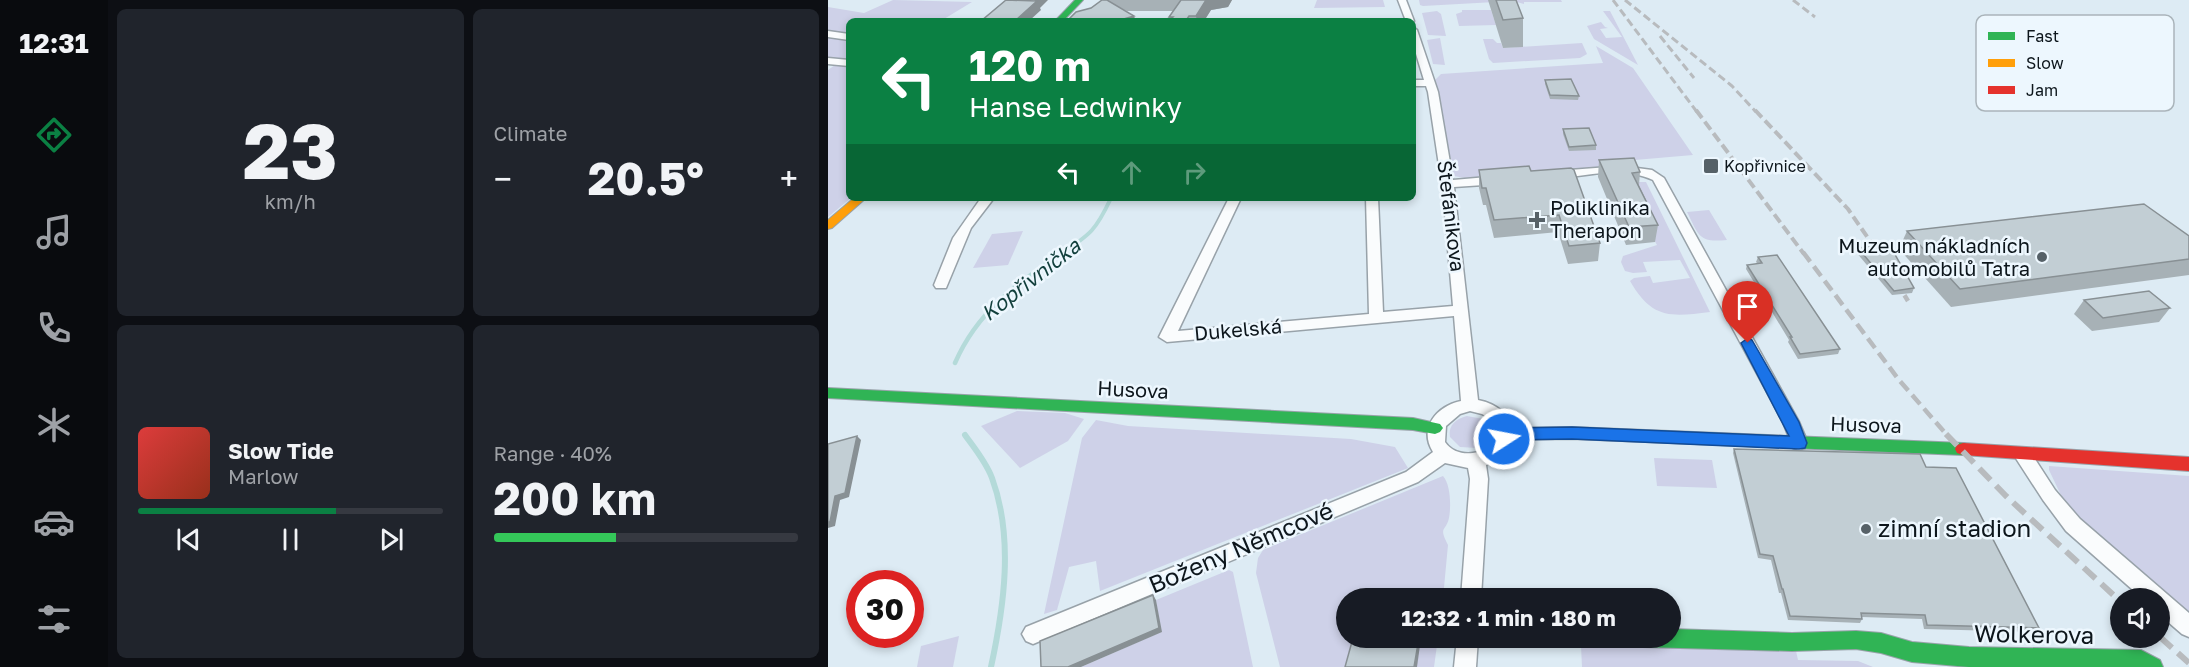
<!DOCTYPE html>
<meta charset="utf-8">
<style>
:root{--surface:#171b24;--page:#20242c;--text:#f1f3f6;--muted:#9ea1a6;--line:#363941;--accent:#0b8043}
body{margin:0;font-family:"Golos Text",sans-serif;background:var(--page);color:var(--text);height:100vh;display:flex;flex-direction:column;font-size:22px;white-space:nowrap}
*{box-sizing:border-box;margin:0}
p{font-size:20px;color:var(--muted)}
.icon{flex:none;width:33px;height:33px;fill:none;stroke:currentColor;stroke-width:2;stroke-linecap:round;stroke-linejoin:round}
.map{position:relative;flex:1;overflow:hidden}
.details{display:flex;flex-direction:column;gap:9px;padding:9px;background:#0d0f14;width:720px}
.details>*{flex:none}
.guide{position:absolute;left:18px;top:18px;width:570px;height:183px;border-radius:9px;box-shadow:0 3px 9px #0003;background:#0b8043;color:#fff;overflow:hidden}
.tools{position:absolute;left:1282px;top:588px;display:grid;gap:12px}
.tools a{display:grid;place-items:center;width:60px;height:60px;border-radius:50%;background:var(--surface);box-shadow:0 3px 9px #0003;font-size:30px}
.speed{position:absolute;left:18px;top:570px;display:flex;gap:12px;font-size:30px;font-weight:700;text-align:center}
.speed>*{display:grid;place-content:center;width:78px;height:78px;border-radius:50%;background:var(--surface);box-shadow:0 3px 9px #0003;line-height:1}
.speed .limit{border:9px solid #d22;background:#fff;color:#111}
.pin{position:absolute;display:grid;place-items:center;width:51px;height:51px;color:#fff;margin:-62px -26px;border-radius:50% 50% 50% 0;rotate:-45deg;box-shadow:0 0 6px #0007}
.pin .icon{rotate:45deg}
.me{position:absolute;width:66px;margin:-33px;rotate:79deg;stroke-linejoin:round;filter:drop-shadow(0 0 4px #0008)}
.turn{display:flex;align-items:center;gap:21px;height:126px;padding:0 24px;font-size:27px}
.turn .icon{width:78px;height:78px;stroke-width:2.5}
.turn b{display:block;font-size:42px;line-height:51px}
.lanes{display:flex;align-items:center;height:57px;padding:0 24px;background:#0003;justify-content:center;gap:30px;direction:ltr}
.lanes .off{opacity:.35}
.big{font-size:45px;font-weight:700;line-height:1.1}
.details .widget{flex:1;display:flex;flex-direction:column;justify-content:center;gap:9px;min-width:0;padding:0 21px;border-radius:9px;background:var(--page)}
.details .dial{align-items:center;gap:0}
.dial b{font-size:78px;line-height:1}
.song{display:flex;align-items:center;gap:18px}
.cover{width:72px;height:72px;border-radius:9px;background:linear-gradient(135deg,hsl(0 70% 55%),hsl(10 70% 35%))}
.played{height:6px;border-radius:3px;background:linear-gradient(90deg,var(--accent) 65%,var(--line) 65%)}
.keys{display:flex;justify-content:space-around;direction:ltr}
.heat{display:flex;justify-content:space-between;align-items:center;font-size:33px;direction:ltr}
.charge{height:9px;border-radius:4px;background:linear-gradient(90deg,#34c759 40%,var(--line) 0)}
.details .tiles{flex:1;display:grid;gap:9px;grid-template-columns:repeat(2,1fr)}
.trip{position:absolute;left:508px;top:588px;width:345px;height:60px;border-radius:30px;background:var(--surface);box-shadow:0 3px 9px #0003;font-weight:700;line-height:60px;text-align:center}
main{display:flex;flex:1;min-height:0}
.tab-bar{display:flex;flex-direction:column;width:108px;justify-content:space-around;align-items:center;background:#090b0e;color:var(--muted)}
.tab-bar .icon{width:42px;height:42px}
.tab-bar .current{color:var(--accent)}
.tab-bar b{font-size:27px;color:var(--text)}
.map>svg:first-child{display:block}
.green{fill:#ced1e8}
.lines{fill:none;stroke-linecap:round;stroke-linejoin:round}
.stream-far2{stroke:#b4dad9;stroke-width:4}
.stream-far1{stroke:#b4dad9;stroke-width:4.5}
.stream{stroke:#b4dad9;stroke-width:6}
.street-casing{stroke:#98a2a9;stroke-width:3}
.fast-casing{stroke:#98a2a9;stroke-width:2}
.slow-casing{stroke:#98a2a9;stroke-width:2}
.jam-casing{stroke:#98a2a9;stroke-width:2}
.street{fill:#fafcfd;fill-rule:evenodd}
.fast{fill:#30b455;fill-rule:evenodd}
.slow{fill:#ff9f0a;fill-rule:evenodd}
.jam{fill:#e5322d;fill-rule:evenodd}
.rail-far3{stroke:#b8bbbe;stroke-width:3;stroke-dasharray:8 4;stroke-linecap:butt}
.rail-far2{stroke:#b8bbbe;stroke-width:4;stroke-dasharray:10 4.5;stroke-linecap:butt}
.rail-far1{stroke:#b8bbbe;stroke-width:4.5;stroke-dasharray:12 6;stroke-linecap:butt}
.rail{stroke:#b8bbbe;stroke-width:6;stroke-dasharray:16 8;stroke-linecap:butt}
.wall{fill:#a7b1b6}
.shaded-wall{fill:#889094}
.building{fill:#c2ced4;stroke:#889094;stroke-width:1.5}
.route{fill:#1a73e8;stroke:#114b97;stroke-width:1.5}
.poi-dot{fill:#566168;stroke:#edf7fe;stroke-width:2}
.labels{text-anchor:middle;stroke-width:5;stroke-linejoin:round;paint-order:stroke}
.far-poi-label{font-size:16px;fill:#0d161c;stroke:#edf7fe;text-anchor:start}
.poi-label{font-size:20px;fill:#0d161c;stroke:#edf7fe;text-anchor:start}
.street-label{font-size:20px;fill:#0d161c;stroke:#edf7fe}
.water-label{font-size:21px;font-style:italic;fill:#123f3c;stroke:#edf7fe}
.near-poi-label{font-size:24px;fill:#0d161c;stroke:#edf7fe;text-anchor:start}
.near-street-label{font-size:24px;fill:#0d161c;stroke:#edf7fe}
.key{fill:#edf7fe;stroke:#aab4ba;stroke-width:1.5}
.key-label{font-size:16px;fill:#0d161c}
</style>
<main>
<nav class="tab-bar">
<b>12:31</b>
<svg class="icon current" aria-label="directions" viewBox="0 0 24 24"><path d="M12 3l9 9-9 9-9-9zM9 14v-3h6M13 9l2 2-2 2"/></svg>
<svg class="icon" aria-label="music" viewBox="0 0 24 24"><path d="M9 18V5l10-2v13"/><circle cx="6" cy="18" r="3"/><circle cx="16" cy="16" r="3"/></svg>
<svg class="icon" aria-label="phone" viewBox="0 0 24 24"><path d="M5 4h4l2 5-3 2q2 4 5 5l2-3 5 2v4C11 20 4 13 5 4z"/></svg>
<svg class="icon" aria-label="climate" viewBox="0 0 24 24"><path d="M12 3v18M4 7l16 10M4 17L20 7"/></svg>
<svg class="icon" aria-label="car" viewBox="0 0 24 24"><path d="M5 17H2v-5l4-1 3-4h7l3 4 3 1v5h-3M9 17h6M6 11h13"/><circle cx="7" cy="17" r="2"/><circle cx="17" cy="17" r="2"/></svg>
<svg class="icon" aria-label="filters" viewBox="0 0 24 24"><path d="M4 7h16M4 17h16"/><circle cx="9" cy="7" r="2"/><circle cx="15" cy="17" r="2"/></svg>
</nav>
<section class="details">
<div class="tiles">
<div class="widget dial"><b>23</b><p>km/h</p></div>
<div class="widget"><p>Climate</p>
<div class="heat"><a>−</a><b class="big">20.5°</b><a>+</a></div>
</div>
<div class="widget">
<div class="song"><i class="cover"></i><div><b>Slow Tide</b><p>Marlow</p></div></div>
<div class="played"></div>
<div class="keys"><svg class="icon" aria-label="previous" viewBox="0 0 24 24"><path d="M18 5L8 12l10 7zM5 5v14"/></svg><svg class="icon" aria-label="pause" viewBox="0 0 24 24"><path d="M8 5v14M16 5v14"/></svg><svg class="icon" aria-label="next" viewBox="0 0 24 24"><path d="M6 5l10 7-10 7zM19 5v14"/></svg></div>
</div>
<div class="widget"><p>Range · 40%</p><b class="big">200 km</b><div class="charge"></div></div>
</div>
</section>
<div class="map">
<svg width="1361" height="667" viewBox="0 0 1361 667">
<rect width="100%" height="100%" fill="#ddebf4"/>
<!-- green -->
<g class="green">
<polygon points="65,0 144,2 116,19 21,21 21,35 0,33 0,7 36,13"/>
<polygon points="489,0 555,0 557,7 486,8"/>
<polygon points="591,0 733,0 734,2 696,2 696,4 685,1 595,6 592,5"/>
<polygon points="634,10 663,10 668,25 631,26 628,14 634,12"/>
<polygon points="609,11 613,14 618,36 600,35 594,13"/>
<polygon points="775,11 782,11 810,65 766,39 759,26 773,22 777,27 780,28 772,29 778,38 794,37"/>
<polygon points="0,36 21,38 21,61 0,59"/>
<polygon points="612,38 617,65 605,64 599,40"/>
<polygon points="655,39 665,39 669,43 673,43 675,48 754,43 759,54 752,58 665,63 661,59"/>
<polygon points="768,46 805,68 865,155 795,161 796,165 637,178 626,176 607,80 613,74 775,63"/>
<polygon points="7,65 21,66 21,198 23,198 0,217 0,70"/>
<path d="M807 182H818L882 312C842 317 824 319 802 281L806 278 822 276 825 283 862 278 852 260 815 262 819 272 805 273 797 271 793 262 795 256 829 245 824 236Z"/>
<path d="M881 210 899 240C870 243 871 235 859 212Z"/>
<polygon points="195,231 180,265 145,268 164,234"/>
<polygon points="189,411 237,413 256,419 240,441 192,468 153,426"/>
<path d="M639 416 655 419 662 428 659 441 649 448 632 447 622 437C620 425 628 419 639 416Z"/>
<polygon points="268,420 300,426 523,439 567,447 580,468 272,591 268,561 241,567 229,610 216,614 254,438"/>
<polygon points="826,458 884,460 889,488 829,486"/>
<polygon points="1221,466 1361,476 1361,615 1240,510 1221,470"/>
<path d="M615 476C623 485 623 507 621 518 618 532 610 526 620 545L615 598H519V638H610L606 667H452L428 573 430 558 435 550Z"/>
<polygon points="401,570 405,572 425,667 253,667 333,632 328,600"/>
<polygon points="131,636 125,667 89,667 93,646"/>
<polygon points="753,646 968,651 970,660 1030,661 1045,667 754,667"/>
</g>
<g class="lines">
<!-- stream-far2 -->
<path class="stream-far2" d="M233 254C263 234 268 230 283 198"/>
<!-- stream-far1 -->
<path class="stream-far1" d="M127 363C150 310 189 284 236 252"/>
<!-- stream -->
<path class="stream" d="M137 435C147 449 158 462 164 478 186 538 176 607 163 667"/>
<!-- street casing -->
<g class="street-casing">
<g id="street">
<polygon points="570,0 578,0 586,21 585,23 578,21"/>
<path d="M585 27 589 30 610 92 625 180 671 176 677 180 671 184 626 187 650 400C691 408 697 449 658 465L660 479 653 598H633L642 479 640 468 617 463 590 482 205 644 198 641 194 634 198 627 578 472 605 452C590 428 609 406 633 401L626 316 339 342 331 337 401 198H413L350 331 541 314 538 198H550L555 312 625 306 615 192 600 92 598 86H585V80H596L585 44ZM642 411 654 414 663 419C682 449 633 466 617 442L618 426 632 414Z"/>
<polygon points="0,31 21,34 21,40 0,37"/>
<polygon points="0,58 21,60 21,66 0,64"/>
<path d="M794 166 824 170 836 178 971 422 980 443 977 448 971 450 965 448 955 422 825 180C795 166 760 175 728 179L722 175 728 171Z"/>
<polygon points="153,198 166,198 143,228 118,288 108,288 106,285 125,238"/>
<polygon points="1195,448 1201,450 1227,490 1252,519 1361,613 1361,637 1354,634 1332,615 1332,598 1314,598 1238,531 1215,500 1189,460 1186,455 1189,450"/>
<polygon points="629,638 650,638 648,667 626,667"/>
</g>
</g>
<!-- fast casing -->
<g class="fast-casing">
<g id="fast">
<polygon points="247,0 255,0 235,21 227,21"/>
<polygon points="0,388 585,418 612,424 615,428 612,432 607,434 585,430 0,398"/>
<polygon points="744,427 1135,443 1141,445 1143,449 1141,453 1135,455 744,439 677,440 672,438 669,434 672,430 677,428"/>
<polygon points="843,629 964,633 1028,631 1053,633 1084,642 1141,647 1313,650 1332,660 1335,667 1141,667 1084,662 1053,653 1028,649 964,651 815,647 808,645 805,638 843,638"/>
</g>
</g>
<!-- slow casing -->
<g class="slow-casing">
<polygon id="slow" points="26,198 38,198 4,228 0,229 0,220"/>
</g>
<!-- jam casing -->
<g class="jam-casing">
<polygon id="jam" points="1135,443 1361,457 1361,471 1135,455 1129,453 1127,449 1129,445"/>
</g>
<!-- street -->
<use href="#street" class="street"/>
<!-- fast -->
<use href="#fast" class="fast"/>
<!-- slow -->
<use href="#slow" class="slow"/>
<!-- jam -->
<use href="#jam" class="jam"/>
<!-- rail-far3 -->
<g class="rail-far3">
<polyline points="785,0 869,112"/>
<polyline points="797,0 904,86 928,112"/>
<polyline points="965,0 987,17"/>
<polyline points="832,36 866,78"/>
</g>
<!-- rail-far2 -->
<g class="rail-far2">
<polyline points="868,110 976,254"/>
<polyline points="927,110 1020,209 1051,254"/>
</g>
<!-- rail-far1 -->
<g class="rail-far1">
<polyline points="975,252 1071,380 1119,435"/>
<polyline points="1050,252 1055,260"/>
<polyline points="1067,280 1080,301"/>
</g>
<!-- rail -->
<g class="rail">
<polyline points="1118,434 1178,496 1293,602"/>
<polyline points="1332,637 1361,663"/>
</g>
</g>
<!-- wall -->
<g class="wall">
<polygon points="274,0 404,0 400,7 383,10 376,21 342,21 341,17 345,11 299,11"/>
<polygon points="660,0 688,0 695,18 695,47 675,48"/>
<polygon points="717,80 751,96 750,100 722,99 717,84"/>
<polygon points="735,129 768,145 768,150 741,151 735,134"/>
<polygon points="771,160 812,172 811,185 830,225 827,242 798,245 770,177"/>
<polygon points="651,170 703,171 772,243 770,261 740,264 730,232 666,238 658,205 655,205 651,188"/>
<polygon points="1079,231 1361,236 1361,275 1123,307 1071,249"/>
<polygon points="1030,248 1086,288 1084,293 1064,295 1028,252"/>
<polygon points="930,257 1012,349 1010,354 970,359 960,342 961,340 918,269 919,265 930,264 928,262"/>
<polygon points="1256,300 1342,308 1331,322 1264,331 1246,314"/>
<polygon points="906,449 1098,467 1211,628 1206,632 1096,629 1094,619 1034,617 1034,619 1032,623 960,620 953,593 951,593 943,560 930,558 905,453"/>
</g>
<!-- shaded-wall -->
<g class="shaded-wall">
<polygon points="207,0 220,0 212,8 213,10 201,21 187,21"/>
<polygon points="378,0 404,0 400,7 383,10 376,21 369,21 368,16"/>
<polygon points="306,16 308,21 289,21"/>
<polygon points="29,436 33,440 21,497 12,500 7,526 0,528 0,522 7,496"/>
<polygon points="325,595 328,600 334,632 253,667 240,667"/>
<polygon points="591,638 593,638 589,667 586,667"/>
</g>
<!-- building -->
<g class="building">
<polygon points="178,0 209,1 187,21 153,21"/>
<polygon points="274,0 279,0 306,16 289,21 239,21 248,12 263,8"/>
<polygon points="353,0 378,0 368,16 361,16 359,19 342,20 345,17 341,17"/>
<polygon points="668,0 688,0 695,18 675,20"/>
<polygon points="743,79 751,96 722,95 717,80"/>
<polygon points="761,128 768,145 741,147 735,129"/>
<polygon points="806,158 812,172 804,173 830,225 801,227 771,160"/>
<polygon points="701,166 703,171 743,168 746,170 772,243 741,246 731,215 666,220 658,188 654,188 651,170"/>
<polygon points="1316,204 1361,236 1361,259 1132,289 1079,231"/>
<polygon points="1061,244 1086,288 1066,291 1030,248"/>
<polygon points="949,255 1012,349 972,354 962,337 964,337 919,265 934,263 930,257"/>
<polygon points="1321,291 1342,308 1275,318 1256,300"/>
<polygon points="29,436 17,493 7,496 2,522 0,522 0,444"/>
<polygon points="906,449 1092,454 1098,467 1128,468 1211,628 1099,625 1097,615 1033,613 1034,619 962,616 955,589 954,589 945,556 932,554"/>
<polygon points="325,595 331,628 240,667 213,667 212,641"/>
<polygon points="537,595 578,598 536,598"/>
<polygon points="525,638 591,638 586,667 517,667"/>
</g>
<!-- route -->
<polygon class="route" points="920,338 924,340 971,422 979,443 977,448 971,449 744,439 683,440 676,445 671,443 668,439 671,430 677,428 744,427 961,436 913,343"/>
<!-- markers -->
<g class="poi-dot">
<rect x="875" y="158" width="16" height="16" rx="3"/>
<path d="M706 211h6v6h6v6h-6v6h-6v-6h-6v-6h6z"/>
<circle cx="1214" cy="257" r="6"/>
<circle cx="1038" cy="529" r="6"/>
</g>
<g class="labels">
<!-- far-poi labels -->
<g class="far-poi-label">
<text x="896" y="172">Kopřivnice</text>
</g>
<!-- poi labels -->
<g class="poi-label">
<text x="722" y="215">Poliklinika<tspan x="722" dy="23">Therapon</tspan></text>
<text x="1202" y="253" text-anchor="end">Muzeum nákladních<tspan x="1202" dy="23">automobilů Tatra</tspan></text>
</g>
<!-- street labels -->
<g class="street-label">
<text transform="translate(623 216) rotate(83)" y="7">Štefánikova</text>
<text transform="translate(410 330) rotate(-5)" y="7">Dukelská</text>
<text transform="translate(305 390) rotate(3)" y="7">Husova</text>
<text transform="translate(1038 425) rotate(2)" y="7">Husova</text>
</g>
<!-- water labels -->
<g class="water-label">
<text transform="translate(203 280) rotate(-38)" y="7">Kopřivnička</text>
</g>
<!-- near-poi labels -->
<g class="near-poi-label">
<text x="1050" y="537">zimní stadion</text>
</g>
<!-- near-street labels -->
<g class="near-street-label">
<text transform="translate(413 548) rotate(-23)" y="8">Boženy Němcové</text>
<text transform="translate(1206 635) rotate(1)" y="8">Wolkerova</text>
</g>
</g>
<!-- legend -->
<rect x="1148" y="15" width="198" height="96" rx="9" class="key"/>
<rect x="1160" y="32" width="27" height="8" fill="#30b455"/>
<rect x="1160" y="59" width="27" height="8" fill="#ff9f0a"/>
<rect x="1160" y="86" width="27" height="8" fill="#e5322d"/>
<g class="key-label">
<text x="1198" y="42">Fast</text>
<text x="1198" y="69">Slow</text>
<text x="1198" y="96">Jam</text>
</g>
</svg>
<div class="tools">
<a><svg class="icon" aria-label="sound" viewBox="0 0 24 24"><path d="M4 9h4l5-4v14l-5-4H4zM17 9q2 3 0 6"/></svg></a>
</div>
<div class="speed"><div class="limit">30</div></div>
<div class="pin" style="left:920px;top:343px;background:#d93025"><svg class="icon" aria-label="arrive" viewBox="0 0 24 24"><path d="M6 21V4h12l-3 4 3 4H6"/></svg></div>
<svg class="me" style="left:676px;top:439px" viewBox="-20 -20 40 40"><circle r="17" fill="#1a73e8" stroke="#fff" stroke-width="3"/><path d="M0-11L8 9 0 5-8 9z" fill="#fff"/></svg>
<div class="trip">12:32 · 1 min · 180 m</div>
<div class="guide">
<div class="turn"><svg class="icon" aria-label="left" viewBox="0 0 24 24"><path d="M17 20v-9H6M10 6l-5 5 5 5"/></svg><div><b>120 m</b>Hanse Ledwinky</div></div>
<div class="lanes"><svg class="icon" aria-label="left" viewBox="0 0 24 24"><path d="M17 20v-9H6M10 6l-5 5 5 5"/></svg><svg class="icon off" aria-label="ahead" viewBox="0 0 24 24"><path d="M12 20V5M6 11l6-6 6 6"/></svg><svg class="icon off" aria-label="right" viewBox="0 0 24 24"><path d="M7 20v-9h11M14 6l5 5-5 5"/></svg></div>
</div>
</div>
</main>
